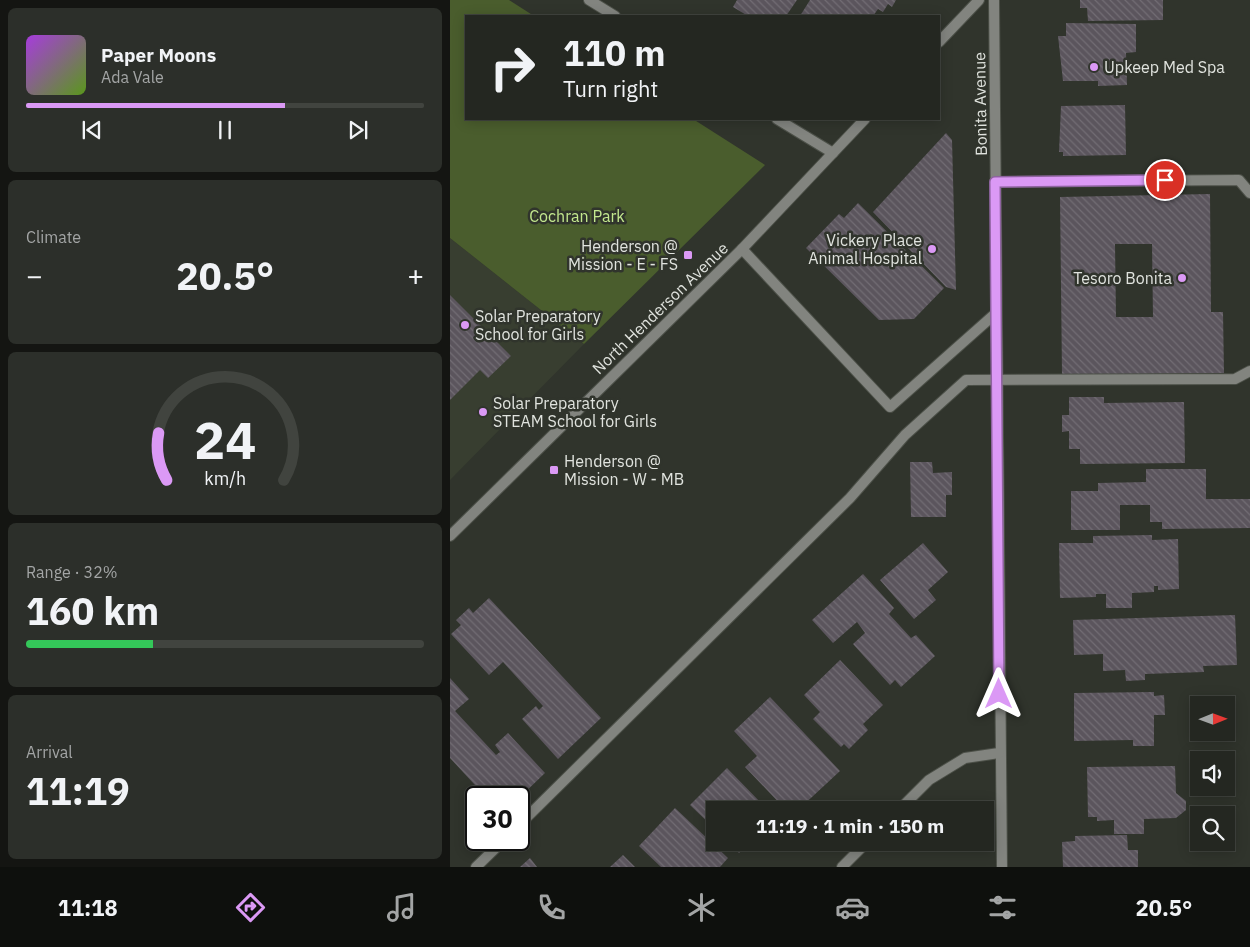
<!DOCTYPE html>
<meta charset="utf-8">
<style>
:root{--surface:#242721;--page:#2c2f2a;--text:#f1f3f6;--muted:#a3a5a5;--line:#41443f;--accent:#db99f5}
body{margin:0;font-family:"IBM Plex Sans",sans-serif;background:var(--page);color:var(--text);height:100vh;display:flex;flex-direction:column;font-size:19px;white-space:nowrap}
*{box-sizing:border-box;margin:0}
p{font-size:16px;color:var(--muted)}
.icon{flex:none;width:28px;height:28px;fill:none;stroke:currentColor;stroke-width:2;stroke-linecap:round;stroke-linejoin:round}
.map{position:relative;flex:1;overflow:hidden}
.drawer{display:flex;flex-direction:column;gap:8px;padding:8px;background:#141512;width:450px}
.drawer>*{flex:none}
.hud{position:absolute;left:15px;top:15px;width:475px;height:105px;border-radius:0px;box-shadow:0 2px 12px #0003,0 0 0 1px var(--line);background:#242721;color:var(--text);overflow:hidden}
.needle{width:32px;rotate:89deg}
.controls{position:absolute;left:740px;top:696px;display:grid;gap:10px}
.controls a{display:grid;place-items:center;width:45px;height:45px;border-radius:0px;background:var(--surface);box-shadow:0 2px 12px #0003,0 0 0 1px var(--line);font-size:25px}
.speed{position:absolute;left:15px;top:786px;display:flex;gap:10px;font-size:25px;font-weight:700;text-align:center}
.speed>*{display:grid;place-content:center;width:65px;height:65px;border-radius:50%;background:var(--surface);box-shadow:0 2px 12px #0003,0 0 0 1px var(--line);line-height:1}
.speed .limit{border:2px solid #111;border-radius:8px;background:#fff;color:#111}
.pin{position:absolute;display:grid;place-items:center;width:42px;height:42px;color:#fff;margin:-21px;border:2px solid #fff;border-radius:50%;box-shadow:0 1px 5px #0007}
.me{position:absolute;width:55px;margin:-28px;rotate:0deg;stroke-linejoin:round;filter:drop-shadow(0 0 4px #0008)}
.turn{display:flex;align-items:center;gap:18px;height:105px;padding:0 15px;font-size:22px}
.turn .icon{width:65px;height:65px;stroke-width:2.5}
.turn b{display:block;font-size:35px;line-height:42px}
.big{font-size:38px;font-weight:700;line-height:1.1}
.drawer .widget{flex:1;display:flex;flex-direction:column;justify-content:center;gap:8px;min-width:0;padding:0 18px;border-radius:8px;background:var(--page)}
.drawer .dial{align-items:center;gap:0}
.dial svg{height:130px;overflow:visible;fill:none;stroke:var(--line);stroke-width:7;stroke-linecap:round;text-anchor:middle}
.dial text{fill:var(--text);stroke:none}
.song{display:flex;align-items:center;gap:15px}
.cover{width:60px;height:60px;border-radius:8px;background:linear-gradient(135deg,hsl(280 70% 55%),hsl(90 70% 35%))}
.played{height:5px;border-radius:2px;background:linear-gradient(90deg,var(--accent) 65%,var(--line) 65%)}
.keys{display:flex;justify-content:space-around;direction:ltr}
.heat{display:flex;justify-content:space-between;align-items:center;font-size:28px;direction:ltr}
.charge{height:8px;border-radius:4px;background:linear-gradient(90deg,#34c759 32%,var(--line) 0)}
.trip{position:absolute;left:256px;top:801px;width:288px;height:50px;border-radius:0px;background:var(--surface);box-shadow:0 2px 12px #0003,0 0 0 1px var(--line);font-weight:700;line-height:50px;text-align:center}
.tabs{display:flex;height:80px;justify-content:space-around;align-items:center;background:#0e100d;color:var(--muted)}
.tabs .icon{width:35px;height:35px}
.tabs .active{color:var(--accent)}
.tabs b{font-size:22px;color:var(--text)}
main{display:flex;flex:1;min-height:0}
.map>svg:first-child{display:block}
.built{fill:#383e30}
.green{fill:#4a5d2d}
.building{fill:url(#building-back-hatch);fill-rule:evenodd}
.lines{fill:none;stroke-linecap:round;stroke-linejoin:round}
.service-casing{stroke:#4c5048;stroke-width:12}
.minor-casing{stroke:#4c5048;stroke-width:12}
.tertiary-casing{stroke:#4c5048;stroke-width:12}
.service{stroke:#82847f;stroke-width:10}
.minor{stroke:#82847f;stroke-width:10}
.tertiary{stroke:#82847f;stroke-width:10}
.route-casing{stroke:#8e639f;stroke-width:12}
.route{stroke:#db99f5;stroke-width:9}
.poi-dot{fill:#db99f5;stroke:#30342c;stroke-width:2}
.labels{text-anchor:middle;stroke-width:5;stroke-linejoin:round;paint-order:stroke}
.poi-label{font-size:16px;fill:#e0e3de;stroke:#30342c;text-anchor:start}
.street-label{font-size:16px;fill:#e0e3de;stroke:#30342c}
.park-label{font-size:16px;fill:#c3e88e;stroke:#30342c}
</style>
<main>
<section class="drawer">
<div class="widget">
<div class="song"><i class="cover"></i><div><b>Paper Moons</b><p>Ada Vale</p></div></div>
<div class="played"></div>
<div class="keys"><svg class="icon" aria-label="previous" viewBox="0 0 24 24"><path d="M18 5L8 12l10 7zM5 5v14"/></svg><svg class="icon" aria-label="pause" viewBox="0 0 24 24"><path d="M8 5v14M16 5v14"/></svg><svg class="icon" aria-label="next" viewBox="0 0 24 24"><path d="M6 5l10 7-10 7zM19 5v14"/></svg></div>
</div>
<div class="widget"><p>Climate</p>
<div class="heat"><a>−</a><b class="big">20.5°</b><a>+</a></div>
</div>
<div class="widget dial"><svg viewBox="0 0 100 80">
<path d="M14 69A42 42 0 1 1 86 69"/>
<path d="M14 69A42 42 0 0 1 9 40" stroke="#db99f5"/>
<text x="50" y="56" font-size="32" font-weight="700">24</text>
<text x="50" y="72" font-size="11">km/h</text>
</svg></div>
<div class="widget"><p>Range · 32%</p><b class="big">160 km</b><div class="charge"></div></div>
<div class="widget"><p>Arrival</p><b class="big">11:19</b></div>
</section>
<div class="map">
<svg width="800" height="867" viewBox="0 0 800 867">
<defs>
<pattern id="building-back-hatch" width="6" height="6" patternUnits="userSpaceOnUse" patternTransform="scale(1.25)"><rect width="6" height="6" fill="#5b555d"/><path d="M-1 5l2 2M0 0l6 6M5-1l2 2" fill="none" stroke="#726d74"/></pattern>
</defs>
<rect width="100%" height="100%" fill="#30342c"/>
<!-- built -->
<polygon class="built" points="0,238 134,344 0,480"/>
<!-- green -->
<polygon class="green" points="0,0 59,0 84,16 16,16 16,119 243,119 315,165 134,344 0,238"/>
<!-- building -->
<g class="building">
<polygon points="287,0 347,0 336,16 298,16 283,7"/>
<polygon points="360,0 446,0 442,7 438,4 433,12 428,9 423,16 350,16"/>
<polygon points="630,0 713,0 713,20 638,21 637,8 630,8"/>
<polygon points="616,23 686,24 686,52 676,53 677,85 648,86 648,81 613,81 608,36 616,36"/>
<polygon points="675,105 676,155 613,156 613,152 609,152 611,106"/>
<polygon points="496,133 502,140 506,290 496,287 423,212"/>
<path d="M760 194 761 312H773L774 373 612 375 610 197ZM665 244H702L703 317H666Z"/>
<polygon points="408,203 494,288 464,319 429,320 356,248 389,214 394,218"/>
<polygon points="0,295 61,356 38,378 30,370 0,400"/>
<polygon points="619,397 654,397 654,403 734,402 735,463 630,464 630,449 619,449 619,431 612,432 612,415 619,415"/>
<polygon points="460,462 482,462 483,473 502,472 502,495 496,495 496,517 461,517"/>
<polygon points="696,469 756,469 756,499 800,499 800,528 712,529 712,522 700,522 700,505 670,505 670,530 621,530 621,491 648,491 648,483 696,482"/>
<polygon points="702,535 702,540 728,539 729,589 708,590 708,586 704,586 704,592 682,593 682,608 656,608 656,594 646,594 646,597 610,598 609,543 643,543 643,536"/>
<polygon points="473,543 498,572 478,590 486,600 464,619 430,580"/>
<polygon points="413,574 444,608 439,614 461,638 466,635 485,656 451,687 445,680 440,685 403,644 415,633 407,622 383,643 362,620"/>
<polygon points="39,598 151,718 108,759 72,719 86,706 89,710 93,706 53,662 39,675 1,634 11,625 6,620 19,608 23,613"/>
<polygon points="785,615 787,665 753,666 754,672 695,674 695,680 676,681 675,670 653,671 653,654 624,655 623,620"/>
<polygon points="390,660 433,705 413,724 418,730 399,749 394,744 391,747 363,719 370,712 354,695"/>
<polygon points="0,678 19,699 5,711 46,755 50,752 45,745 58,733 95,773 69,798 37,798 0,758"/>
<polygon points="704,692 704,696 714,695 715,715 704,715 704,746 683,746 683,740 624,741 624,693"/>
<polygon points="320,697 390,771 348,810 336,810 295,767 307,756 284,731"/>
<polygon points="725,766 726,793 736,801 736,810 726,818 694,819 694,834 664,834 664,820 647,821 647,817 638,817 637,767"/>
<polygon points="277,768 318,810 265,810 265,829 240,805"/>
<polygon points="225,808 278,858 270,867 211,867 189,846"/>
<polygon points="677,835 678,850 688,850 688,867 613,867 612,842 625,841 625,836"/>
<polygon points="278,842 300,842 289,853"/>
<polygon points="173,855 185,867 160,867"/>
<polygon points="80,858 87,867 70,867"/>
</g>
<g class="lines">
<!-- service casing -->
<g class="service-casing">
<g id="service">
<polyline points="545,182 789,180 800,193"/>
<polyline points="292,249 440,407 546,313"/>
<polyline points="69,825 400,498 455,435 516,380 785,379 800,371"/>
<polyline points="26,867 54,840"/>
</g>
</g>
<!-- minor casing -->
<g class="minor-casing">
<g id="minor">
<polyline points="139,0 165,16"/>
<polyline points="544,0 552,867"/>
<polyline points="327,119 383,153"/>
<polyline points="449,810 479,780 515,758 549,753"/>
<polyline points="392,867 417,842"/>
</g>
</g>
<!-- tertiary casing -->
<g class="tertiary-casing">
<g id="tertiary">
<polyline points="489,42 529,0"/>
<polyline points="0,536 292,249 415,119"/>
</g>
</g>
<!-- service -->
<use href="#service" class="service"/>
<!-- minor -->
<use href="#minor" class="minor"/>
<!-- tertiary -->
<use href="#tertiary" class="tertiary"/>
</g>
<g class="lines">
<!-- route casing -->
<g class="route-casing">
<polyline id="route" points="549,694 545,182 715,180"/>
</g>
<!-- route -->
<use href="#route" class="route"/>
</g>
<!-- markers -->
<g class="poi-dot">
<circle cx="644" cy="67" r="5"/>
<circle cx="482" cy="249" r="5"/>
<rect x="233" y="250" width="10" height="10" rx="2.5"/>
<circle cx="732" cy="278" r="5"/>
<circle cx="15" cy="325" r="5"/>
<circle cx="33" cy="412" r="5"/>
<rect x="99" y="465" width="10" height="10" rx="2.5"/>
</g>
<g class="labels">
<!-- poi labels -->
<g class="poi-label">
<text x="654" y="73">Upkeep Med Spa</text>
<text x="472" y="246" text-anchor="end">Vickery Place<tspan x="472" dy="18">Animal Hospital</tspan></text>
<text x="228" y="252" text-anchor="end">Henderson @<tspan x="228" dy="18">Mission - E - FS</tspan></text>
<text x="722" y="284" text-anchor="end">Tesoro Bonita</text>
<text x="25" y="322">Solar Preparatory<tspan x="25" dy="18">School for Girls</tspan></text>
<text x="43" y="409">Solar Preparatory<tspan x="43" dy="18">STEAM School for Girls</tspan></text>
<text x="114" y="467">Henderson @<tspan x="114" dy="18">Mission - W - MB</tspan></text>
</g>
<!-- street labels -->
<g class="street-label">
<text transform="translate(530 104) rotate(-91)" y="6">Bonita Avenue</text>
<text transform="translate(210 308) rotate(-44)" y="6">North Henderson Avenue</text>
</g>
<!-- park labels -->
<g class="park-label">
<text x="127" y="222">Cochran Park</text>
</g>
</g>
</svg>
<div class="controls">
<a><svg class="needle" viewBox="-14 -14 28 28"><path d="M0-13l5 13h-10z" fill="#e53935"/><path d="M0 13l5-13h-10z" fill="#a3a5a5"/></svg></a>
<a><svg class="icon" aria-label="sound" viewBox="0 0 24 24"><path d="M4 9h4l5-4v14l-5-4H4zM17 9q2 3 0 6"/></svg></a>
<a><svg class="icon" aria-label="search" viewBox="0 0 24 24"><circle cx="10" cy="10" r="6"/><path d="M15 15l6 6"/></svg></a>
</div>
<div class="speed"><div class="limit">30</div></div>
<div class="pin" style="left:715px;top:180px;background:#d93025"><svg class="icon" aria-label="arrive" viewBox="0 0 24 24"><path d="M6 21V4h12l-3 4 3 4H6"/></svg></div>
<svg class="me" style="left:549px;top:694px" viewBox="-20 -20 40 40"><path d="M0-17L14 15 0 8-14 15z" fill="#db99f5" stroke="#fff" stroke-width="4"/></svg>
<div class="trip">11:19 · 1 min · 150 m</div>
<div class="hud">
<div class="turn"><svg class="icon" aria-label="right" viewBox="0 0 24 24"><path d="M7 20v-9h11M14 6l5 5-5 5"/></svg><div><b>110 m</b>Turn right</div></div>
</div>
</div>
</main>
<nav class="tabs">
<b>11:18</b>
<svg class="icon active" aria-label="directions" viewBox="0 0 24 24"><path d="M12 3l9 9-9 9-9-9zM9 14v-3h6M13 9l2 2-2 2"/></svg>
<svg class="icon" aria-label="music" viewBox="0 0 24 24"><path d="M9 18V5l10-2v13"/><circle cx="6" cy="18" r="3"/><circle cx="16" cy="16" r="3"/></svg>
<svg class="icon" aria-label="phone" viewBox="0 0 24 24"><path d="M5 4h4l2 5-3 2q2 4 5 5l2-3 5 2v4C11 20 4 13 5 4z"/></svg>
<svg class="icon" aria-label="climate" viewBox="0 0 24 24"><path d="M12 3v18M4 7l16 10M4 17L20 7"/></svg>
<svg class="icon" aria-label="car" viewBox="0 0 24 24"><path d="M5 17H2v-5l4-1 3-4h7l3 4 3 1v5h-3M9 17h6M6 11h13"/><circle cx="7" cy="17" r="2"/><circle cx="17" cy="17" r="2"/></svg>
<svg class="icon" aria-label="filters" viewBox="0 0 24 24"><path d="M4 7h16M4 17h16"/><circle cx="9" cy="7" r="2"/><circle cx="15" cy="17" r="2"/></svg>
<b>20.5°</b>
</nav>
